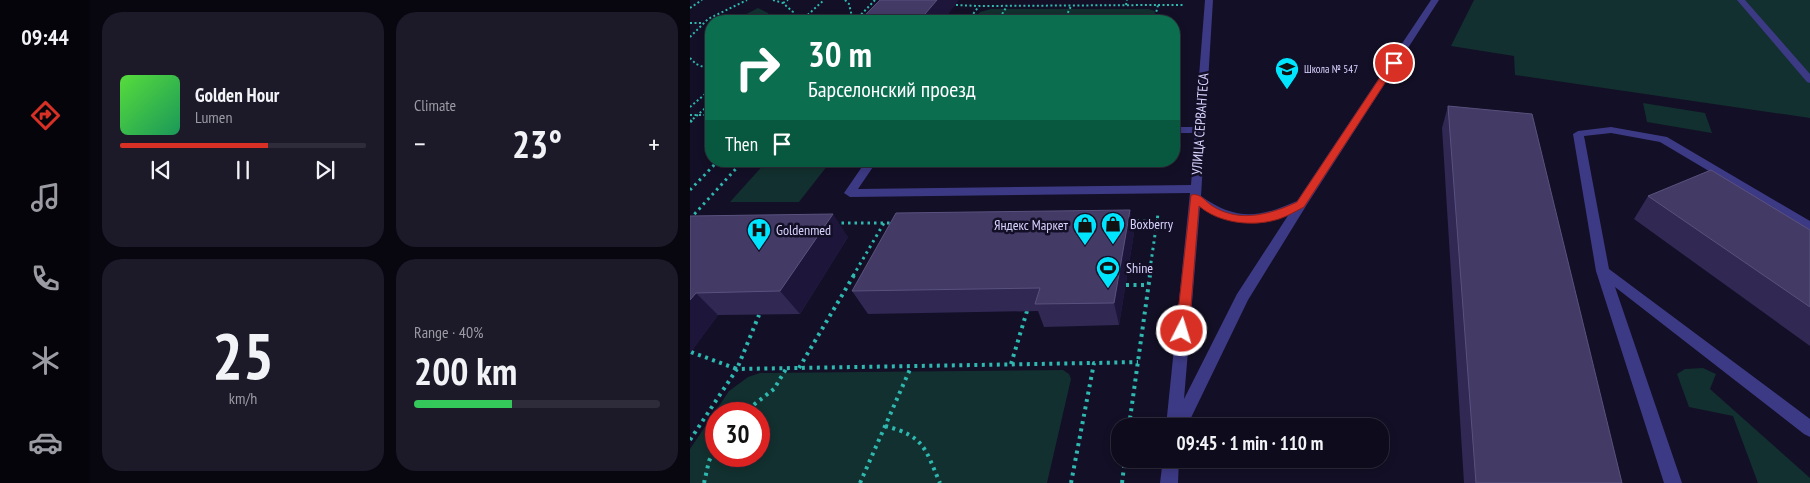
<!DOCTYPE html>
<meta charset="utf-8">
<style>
:root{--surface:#0e0b1c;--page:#1c1929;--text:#f1f3f6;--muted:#9b9ba3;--line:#2e2b3b;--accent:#d93025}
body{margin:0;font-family:"PT Sans Narrow",sans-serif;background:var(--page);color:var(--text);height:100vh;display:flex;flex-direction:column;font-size:19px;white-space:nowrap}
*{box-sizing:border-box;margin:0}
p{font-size:16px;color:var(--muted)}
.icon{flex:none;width:28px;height:28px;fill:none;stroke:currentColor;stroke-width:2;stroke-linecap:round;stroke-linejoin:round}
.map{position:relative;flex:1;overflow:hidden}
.sheet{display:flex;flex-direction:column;gap:12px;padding:12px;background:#08060f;width:600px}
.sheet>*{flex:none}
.top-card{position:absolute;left:15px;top:15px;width:475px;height:152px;border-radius:20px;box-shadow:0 2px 8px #0003,0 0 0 1px var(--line);background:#0b6e4f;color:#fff;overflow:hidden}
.speed{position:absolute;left:15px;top:402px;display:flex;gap:10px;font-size:25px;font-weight:700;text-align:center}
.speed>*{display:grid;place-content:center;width:65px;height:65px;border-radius:50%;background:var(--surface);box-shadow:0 2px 8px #0003,0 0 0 1px var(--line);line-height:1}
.speed .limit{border:8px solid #d22;background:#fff;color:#111}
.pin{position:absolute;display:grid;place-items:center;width:42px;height:42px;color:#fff;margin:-21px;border:2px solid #fff;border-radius:50%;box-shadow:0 1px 5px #0007}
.me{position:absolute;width:55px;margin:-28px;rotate:5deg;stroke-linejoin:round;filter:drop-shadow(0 0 4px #0008)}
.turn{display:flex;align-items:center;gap:18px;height:105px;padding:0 20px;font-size:22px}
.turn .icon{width:65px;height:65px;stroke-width:2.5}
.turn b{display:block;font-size:35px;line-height:42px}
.then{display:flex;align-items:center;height:48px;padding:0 20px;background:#0003;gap:10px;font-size:19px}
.big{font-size:38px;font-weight:700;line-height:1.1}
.sheet .tile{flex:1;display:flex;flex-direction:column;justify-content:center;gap:8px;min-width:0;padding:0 18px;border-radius:20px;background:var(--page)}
.sheet .dial{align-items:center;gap:0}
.dial b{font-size:65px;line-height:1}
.song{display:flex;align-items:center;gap:15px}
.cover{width:60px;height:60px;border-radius:8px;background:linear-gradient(135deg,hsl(110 70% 55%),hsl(150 70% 35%))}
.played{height:5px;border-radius:2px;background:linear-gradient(90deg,var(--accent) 60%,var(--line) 60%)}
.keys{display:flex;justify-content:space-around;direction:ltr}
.heat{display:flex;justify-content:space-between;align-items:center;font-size:28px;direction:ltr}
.charge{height:8px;border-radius:4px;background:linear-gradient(90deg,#34c759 40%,var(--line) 0)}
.sheet .tiles{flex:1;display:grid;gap:12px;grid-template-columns:repeat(2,1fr)}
.trip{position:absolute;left:421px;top:418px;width:278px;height:50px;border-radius:20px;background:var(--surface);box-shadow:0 2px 8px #0003,0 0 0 1px var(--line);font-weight:700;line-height:50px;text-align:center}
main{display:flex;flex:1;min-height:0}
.tabs{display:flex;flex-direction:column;width:90px;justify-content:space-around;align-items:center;background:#06040b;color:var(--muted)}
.tabs .icon{width:35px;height:35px}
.tabs .selected{color:var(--accent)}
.tabs b{font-size:22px;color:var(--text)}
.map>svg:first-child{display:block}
.green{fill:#12302f;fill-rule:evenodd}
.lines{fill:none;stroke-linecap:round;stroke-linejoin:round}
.path-far2{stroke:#2fb8b0;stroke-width:2;stroke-dasharray:2 2.5;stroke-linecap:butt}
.path-far1{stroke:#2fb8b0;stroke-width:3;stroke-dasharray:2.5 4;stroke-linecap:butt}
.path{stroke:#2fb8b0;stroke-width:4;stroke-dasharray:3 4.5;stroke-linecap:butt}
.minor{fill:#3d3a85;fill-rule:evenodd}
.wall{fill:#312854}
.shaded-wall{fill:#1d163a}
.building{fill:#433a66;stroke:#5a527e}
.route{fill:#d93025;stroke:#8d1f18}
.labels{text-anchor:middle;stroke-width:5;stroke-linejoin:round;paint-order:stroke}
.far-poi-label{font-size:11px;fill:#d9d4ff;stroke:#130f26;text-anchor:start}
.street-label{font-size:14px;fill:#d9d4ff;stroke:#130f26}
.poi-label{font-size:14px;fill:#d9d4ff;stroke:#130f26;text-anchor:start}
</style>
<main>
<nav class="tabs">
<b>09:44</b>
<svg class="icon selected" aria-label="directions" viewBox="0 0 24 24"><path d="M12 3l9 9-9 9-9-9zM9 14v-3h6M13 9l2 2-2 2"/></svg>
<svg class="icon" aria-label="music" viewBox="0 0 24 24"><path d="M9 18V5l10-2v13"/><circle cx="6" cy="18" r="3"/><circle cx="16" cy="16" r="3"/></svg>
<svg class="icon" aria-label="phone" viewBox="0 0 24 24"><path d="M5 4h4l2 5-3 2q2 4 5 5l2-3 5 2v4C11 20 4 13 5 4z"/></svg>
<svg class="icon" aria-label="climate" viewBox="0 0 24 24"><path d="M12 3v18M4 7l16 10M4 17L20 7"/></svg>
<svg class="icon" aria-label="car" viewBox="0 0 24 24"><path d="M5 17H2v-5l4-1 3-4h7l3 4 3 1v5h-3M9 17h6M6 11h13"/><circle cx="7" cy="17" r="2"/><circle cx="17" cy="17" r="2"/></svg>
</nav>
<section class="sheet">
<div class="tiles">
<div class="tile">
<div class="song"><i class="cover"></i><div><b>Golden Hour</b><p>Lumen</p></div></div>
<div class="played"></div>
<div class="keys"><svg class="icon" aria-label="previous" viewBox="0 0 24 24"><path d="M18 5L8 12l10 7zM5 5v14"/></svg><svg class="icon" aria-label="pause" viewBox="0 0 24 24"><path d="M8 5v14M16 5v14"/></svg><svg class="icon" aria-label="next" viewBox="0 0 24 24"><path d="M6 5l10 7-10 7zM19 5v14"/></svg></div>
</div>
<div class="tile"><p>Climate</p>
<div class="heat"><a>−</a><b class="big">23°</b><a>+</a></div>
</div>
<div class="tile dial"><b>25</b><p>km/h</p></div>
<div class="tile"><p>Range · 40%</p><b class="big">200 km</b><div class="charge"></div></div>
</div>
</section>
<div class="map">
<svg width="1120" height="483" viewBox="0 0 1120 483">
<rect width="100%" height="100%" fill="#130f26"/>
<!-- green -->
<g class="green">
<polygon points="784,0 1120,0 1120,118 825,75 824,56 761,46"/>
<polygon points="68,8 78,13 82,21 43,21"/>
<polygon points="301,9 459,9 465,11 463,21 282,21 290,12"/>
<polygon points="953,103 1015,113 1022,133 957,122"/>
<polygon points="77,161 141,161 109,202 40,202"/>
<polygon points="1013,368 1026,374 1020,389 1120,478 1120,483 1068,483 1043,416 999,407 987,374 995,369"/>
<path d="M373 370 379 374 381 379 357 483H0V449L39 391 58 377 70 373ZM26 414H69V456H26Z"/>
</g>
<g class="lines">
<!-- path-far2 -->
<g class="path-far2">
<polyline points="83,0 93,3 103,12 103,21"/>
<polyline points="155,0 159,4 163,21"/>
<polyline points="93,3 98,0"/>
<polyline points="266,5 288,6"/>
<polyline points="436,5 437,0"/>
<polyline points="468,5 495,5"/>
<polyline points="0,8 12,0"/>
<polyline points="376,16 391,21"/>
<polyline points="111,21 134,0"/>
<polyline points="165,21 185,0"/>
<polyline points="278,21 289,6 468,5 464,21"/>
<polyline points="301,21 311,16 317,6"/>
<polyline points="374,21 381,6"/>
<polyline points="0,23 13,23"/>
<polyline points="0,37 18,19 57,0"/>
<polyline points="484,47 490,47"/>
<polyline points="0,58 6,64 21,70"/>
<polyline points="484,92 488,60"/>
<polyline points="0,107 21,89"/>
<polyline points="0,115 21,115"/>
<polyline points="3,119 21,103"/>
</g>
<!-- path-far1 -->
<g class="path-far1">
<polyline points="0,122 4,118"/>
<polyline points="0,190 28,161"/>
<polyline points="0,219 53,161"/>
<polyline points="440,221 467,221"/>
<polyline points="145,223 204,223"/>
<polyline points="163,276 194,223"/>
<polyline points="459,276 468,214"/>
</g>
<!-- path -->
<g class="path">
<polyline points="436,285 458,285"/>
<polyline points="1,352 47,369 69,315"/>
<polyline points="321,364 337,311"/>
<polyline points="109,368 164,275"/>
<polyline points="52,414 84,389 96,369"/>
<path d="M195 426C235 436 235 449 250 483"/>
<polyline points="439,426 460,275"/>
<polyline points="0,440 47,369 404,363"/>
<polyline points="14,483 19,461 26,447"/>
<polyline points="170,483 221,367"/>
<polyline points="381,483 404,363 448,362"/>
<polyline points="432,483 435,459"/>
</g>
<!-- minor -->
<g class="minor">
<path d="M515 0H523L511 196C546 221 569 218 607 201L741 0H749L616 206 558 300 497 426H476L500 193 160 197 154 193 176 161H187L168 189 501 185 505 133H484V127H505ZM510 207C538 227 568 225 599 214L547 294 494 399Z"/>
<polygon points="1047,0 1055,0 1120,74 1120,83 1117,82"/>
<polygon points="921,127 977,137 1120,221 1120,231 970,142 921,133 894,136 919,269 1120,419 1120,437 1114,434 925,287 992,483 974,483 906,271 883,134 888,131"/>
<polygon points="473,459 489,459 488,483 470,483"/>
</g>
</g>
<!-- wall -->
<g class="wall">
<polygon points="758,106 932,483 774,483 752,128"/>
<polygon points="958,196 1120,230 1120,346 944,219"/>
<polygon points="0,216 158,237 110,314 28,315 0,353"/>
<polygon points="444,233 429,325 354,327 348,311 178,314 162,291"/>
</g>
<!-- shaded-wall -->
<g class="shaded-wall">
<polygon points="247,0 269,0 253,21 229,21"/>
<polygon points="440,210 444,233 429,325 424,303"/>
<polygon points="143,214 158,237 110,314 90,291"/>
<polygon points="6,293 28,315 0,353 0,300"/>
</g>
<!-- building -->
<g class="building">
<polygon points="190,0 247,0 229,21 169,21"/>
<polygon points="758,106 842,114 932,483 786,483"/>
<polygon points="1021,170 1120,230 1120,307 958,196"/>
<polygon points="440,210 424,303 345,304 350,288 162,291 206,213"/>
<polygon points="143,214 90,291 6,293 0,300 0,216"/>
</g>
<!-- route -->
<path class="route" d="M701 61 708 63 614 207C606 211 598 216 589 219 564 227 530 224 509 206L499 331 497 334 492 336 488 334 486 331 501 195C511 192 516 203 524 207 551 223 581 214 607 202Z"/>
<!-- icons -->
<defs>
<g id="school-pin" transform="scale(1.25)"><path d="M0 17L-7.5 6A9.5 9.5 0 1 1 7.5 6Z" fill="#00e5ff" stroke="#130f26"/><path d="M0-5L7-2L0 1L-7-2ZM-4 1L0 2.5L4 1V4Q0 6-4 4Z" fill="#111"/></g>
<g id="shop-pin" transform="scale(1.25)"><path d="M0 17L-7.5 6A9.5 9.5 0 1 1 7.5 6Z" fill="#00e5ff" stroke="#130f26"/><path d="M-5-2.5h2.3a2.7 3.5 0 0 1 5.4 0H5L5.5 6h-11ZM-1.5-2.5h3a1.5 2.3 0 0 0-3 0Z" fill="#111"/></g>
<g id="hospital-pin" transform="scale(1.25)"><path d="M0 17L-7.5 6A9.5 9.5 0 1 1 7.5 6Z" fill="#00e5ff" stroke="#130f26"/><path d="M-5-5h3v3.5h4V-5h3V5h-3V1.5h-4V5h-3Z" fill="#111"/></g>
<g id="stadium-pin" transform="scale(1.25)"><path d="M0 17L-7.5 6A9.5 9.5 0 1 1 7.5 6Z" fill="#00e5ff" stroke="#130f26"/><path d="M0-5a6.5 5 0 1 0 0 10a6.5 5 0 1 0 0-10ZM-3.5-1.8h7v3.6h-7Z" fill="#111"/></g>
</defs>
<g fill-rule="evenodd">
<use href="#school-pin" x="597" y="69"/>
<use href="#shop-pin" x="423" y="224"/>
<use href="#shop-pin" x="395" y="225"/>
<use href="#hospital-pin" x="69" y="230"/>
<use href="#stadium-pin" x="418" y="268"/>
</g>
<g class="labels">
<!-- far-poi labels -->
<g class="far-poi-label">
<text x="614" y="73">Школа № 547</text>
</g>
<!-- street labels -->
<g class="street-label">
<text transform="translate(510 124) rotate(-86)" y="5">УЛИЦА СЕРВАНТЕСА</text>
</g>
<!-- poi labels -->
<g class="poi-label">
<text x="440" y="229">Boxberry</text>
<text x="378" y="230" text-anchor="end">Яндекс Маркет</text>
<text x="86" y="235">Goldenmed</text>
<text x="436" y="273">Shine</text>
</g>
</g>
</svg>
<div class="speed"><div class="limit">30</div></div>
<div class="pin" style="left:704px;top:63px;background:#d93025"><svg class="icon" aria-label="arrive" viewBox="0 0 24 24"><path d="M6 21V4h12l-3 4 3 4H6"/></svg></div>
<svg class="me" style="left:492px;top:331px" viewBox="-20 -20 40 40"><circle r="17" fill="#d93025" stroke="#fff" stroke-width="3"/><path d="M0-11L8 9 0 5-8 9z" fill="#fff"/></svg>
<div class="trip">09:45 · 1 min · 110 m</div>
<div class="top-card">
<div class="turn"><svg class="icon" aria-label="right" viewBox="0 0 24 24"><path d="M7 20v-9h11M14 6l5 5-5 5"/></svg><div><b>30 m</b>Барселонский проезд</div></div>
<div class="then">Then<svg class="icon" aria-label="arrive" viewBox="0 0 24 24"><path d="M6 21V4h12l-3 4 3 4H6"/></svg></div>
</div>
</div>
</main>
